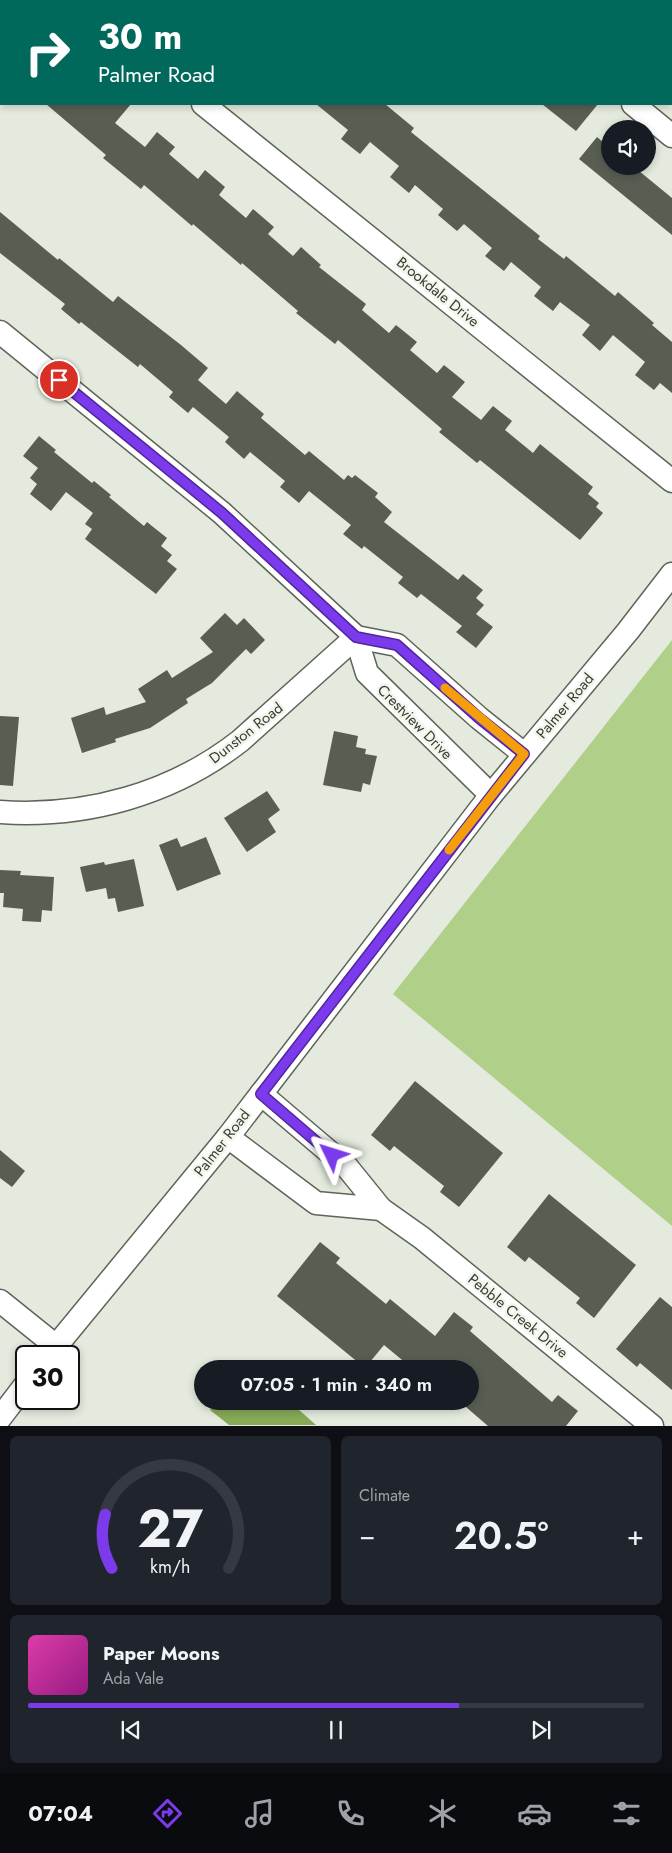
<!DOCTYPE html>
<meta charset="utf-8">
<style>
:root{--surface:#171b24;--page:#20242c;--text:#f1f3f6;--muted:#9ea1a6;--line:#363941;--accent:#7c3aed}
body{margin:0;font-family:Jost,sans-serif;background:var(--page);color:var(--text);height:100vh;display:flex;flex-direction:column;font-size:19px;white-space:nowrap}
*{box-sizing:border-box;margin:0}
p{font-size:16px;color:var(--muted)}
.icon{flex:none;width:28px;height:28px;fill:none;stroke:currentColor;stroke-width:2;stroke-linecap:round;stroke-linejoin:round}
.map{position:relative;height:1426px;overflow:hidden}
.sheet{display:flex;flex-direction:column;gap:10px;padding:10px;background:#0d0f14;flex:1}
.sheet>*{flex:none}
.banner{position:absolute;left:0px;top:0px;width:672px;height:105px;box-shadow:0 2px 8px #0003;background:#00695c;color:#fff;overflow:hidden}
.tools{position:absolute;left:601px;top:120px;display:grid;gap:10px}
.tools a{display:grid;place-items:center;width:55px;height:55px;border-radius:50%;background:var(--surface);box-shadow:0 2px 8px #0003;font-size:25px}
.speed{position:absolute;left:15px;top:1345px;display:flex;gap:10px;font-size:25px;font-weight:700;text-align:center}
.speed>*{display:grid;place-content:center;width:65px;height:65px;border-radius:50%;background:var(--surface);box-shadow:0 2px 8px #0003;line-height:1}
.speed .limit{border:2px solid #111;border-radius:8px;background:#fff;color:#111}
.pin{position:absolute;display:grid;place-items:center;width:42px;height:42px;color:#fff;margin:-21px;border:2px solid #fff;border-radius:50%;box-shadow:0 1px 5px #0007}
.me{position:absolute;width:55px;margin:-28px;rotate:311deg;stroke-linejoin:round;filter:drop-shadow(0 0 4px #0008)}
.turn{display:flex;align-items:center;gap:18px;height:105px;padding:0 15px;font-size:22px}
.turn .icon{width:65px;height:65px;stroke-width:2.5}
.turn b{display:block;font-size:35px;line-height:42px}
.big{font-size:38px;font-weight:600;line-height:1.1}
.sheet .widget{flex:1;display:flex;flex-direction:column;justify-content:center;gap:8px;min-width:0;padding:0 18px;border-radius:8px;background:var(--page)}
.sheet .dial{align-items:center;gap:0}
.dial svg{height:130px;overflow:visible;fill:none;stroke:var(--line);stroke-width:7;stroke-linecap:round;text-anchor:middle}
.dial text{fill:var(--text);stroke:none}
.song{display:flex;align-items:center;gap:15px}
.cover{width:60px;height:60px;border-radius:8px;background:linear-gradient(135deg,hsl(320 70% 55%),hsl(310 70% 35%))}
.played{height:5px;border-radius:2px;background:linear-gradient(90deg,var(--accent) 70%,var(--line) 70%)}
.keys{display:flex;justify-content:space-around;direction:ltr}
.heat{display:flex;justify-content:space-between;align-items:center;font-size:28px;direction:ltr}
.sheet .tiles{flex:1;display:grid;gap:10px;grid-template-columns:1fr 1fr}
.widget:last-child{grid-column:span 2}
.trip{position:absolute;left:194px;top:1360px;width:285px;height:50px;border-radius:25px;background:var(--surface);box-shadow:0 2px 8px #0003;font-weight:600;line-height:50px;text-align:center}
.menu{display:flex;height:80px;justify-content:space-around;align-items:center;background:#090b0e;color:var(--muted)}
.menu .icon{width:35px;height:35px}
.menu .current{color:var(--accent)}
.menu b{font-size:22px;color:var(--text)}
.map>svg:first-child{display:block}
.green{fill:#b0d089}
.water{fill:#87aa57}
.building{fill:#595e53}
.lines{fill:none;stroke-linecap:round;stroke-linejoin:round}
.minor-casing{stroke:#5f6459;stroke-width:25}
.minor{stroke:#fff;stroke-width:22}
.route-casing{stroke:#51269a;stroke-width:12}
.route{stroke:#7c3aed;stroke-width:9}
.slow{stroke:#f59e0b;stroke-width:9}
.labels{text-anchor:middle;stroke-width:5;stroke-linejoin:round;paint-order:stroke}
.street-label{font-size:15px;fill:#393c37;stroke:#f1f7ea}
</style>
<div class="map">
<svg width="672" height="1426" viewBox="0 0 672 1426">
<rect width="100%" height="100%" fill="#e4eadd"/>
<!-- green -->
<polygon class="green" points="672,640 672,1226 393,994"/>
<!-- water -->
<polygon class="water" points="214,1401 289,1401 316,1425 229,1425 210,1410"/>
<!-- building -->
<g class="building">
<polygon points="46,104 131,104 115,123 145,147 157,132 175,147 169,154 198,179 205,170 225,187 219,195 246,218 253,209 274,227 268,234 293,256 301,247 321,265 319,267 366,304 362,310 389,333 396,325 417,342 410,350 437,373 444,365 465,382 452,397 481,420 493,406 512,421 505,430 533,453 540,444 593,487 588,494 599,503 596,507 603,513 580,540 480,460 477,463 439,432 442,429 338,340 335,344 296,313 298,311 242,263 241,265 193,224 192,226 144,185 141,189 103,158 106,155"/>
<polygon points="316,104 385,104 414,128 411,132 540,236 538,239 564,259 566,256 615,296 618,292 654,323 652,325 672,342 672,393 660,383 654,390 635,375 645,362 613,335 600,351 582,335 590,325 560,302 553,311 534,296 541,287 511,262 504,271 485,256 492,248 464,224 457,231 438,215 443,209 415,185 409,193 390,177 399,166 370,142 360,154 341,139 348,130"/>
<polygon points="542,104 598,104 576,131"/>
<polygon points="597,137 610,148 610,166 633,166 672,198 672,235 579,159"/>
<polygon points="0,212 58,260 59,258 113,302 118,296 181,345 208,368 198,380 226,404 237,391 264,414 261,418 305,455 309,451 344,480 348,475 352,478 355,475 378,493 375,497 392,512 384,522 458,580 463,574 483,590 476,598 484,605 476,614 493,627 476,648 456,632 462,626 421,594 417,598 398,583 403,577 364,546 362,549 343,534 351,525 309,491 299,503 280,487 285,481 250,452 244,459 225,442 229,437 193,407 188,413 169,397 173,392 140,364 138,367 81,322 79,324 61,309 65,304 0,253"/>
<polygon points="39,436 56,450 54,452 92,483 94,481 111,495 109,497 144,526 147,522 167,538 161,546 172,555 167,561 177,569 156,594 85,539 92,529 85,524 93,513 66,492 51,511 30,494 37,484 30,478 38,468 23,456"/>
<polygon points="225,613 237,625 244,618 265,640 251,654 246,649 212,683 186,699 188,703 150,728 115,739 116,742 82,753 71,718 104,707 106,715 146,702 138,689 167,670 172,678 213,652 200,638"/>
<polygon points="0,716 19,717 13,786 0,785"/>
<polygon points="334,731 358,736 356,747 366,749 365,754 377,756 370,785 363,783 361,792 323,785"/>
<polygon points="267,791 280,810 268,819 276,832 247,852 224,818"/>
<polygon points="206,837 221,874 177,891 159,845 177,838 181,847"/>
<polygon points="134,859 144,906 118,912 115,898 108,899 106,888 86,892 80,867 104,862 105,865"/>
<polygon points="0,870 21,871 20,875 54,877 52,911 42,910 41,922 22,921 23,909 3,907 4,893 0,893"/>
<polygon points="415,1081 503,1153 459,1207 440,1192 444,1186 394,1146 390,1151 371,1135"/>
<polygon points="0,1150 25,1171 12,1187 0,1178"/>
<polygon points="549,1194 636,1265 594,1318 576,1303 580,1298 529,1257 525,1262 507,1247"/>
<polygon points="320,1242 340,1258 336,1263 386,1304 390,1299 435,1336 454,1312 473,1327 470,1331 552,1402 558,1395 578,1411 566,1426 488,1426 459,1401 470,1401 470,1369 413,1369 384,1345 365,1368 277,1296"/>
<polygon points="660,1297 672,1307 672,1390 640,1363 637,1367 616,1349"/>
</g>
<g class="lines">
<!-- minor casing -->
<g class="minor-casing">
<g id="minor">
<polyline points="76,0 78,1"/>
<polyline points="502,0 504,1"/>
<polyline points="203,104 672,481"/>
<polyline points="633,104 672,136"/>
<polyline points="0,332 222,513 356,637 367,673 491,795"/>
<polyline points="356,637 397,645 479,718 524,754"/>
<path d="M0 812C86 818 172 794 240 741L356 637"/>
<polyline points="228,1137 316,1203 381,1209 347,1167 261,1094"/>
<polyline points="381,1209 422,1238 652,1426"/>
<polyline points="0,1301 56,1346"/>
<polyline points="48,1356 228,1137 491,795 628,631 672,574"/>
<polyline points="0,1418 26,1384"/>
</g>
</g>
<!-- minor -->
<use href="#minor" class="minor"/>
</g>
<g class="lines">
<!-- route casing -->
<g class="route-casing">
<polyline id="route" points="59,380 222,513 356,637 397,645 479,718 524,754 261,1094 332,1155"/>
</g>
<!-- route -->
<use href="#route" class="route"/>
<!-- slow -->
<polyline class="slow" points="445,688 524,754 449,850"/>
</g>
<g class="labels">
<!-- street labels -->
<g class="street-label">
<text transform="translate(438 292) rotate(39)" y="5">Brookdale Drive</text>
<text transform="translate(565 706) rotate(-50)" y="5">Palmer Road</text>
<text transform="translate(415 722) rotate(45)" y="5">Crestview Drive</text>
<text transform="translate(246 733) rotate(-38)" y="5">Dunston Road</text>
<text transform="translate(222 1143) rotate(-52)" y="5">Palmer Road</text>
<text transform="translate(518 1316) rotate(39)" y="5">Pebble Creek Drive</text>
</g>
</g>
</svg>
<div class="tools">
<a><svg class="icon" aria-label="sound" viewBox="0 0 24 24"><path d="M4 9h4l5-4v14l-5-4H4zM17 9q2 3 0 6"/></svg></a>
</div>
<div class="speed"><div class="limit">30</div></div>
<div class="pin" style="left:59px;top:380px;background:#d93025"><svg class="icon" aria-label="arrive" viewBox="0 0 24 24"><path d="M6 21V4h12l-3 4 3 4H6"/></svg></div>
<svg class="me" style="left:332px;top:1155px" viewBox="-20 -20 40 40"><path d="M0-17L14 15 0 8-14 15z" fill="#7c3aed" stroke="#fff" stroke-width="4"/></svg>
<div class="trip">07:05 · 1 min · 340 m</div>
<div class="banner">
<div class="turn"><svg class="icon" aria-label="right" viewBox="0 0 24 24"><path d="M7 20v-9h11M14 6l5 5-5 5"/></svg><div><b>30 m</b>Palmer Road</div></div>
</div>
</div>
<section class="sheet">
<div class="tiles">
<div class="widget dial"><svg viewBox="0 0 100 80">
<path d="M14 69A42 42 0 1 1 86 69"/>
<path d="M14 69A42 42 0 0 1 10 36" stroke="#7c3aed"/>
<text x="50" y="56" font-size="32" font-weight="700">27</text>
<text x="50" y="72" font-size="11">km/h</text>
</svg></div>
<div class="widget"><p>Climate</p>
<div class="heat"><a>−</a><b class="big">20.5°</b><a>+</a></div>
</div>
<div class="widget">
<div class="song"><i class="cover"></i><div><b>Paper Moons</b><p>Ada Vale</p></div></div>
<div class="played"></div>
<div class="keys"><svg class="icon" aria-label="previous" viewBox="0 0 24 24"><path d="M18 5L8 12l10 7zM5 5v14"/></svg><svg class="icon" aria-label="pause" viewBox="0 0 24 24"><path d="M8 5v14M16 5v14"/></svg><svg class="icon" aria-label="next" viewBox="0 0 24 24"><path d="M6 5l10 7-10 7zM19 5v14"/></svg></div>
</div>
</div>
</section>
<nav class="menu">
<b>07:04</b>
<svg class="icon current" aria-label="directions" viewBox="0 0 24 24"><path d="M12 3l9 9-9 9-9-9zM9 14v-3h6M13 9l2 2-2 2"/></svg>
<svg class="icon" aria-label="music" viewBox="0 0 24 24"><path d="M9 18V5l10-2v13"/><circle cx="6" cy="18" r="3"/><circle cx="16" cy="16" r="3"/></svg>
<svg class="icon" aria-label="phone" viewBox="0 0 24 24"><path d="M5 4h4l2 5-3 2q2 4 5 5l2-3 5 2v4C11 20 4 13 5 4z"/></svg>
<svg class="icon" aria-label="climate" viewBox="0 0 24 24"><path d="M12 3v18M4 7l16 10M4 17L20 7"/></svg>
<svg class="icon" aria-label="car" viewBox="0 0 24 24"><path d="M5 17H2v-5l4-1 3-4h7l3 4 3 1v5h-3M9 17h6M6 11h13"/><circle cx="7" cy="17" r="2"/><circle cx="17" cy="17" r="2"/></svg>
<svg class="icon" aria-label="filters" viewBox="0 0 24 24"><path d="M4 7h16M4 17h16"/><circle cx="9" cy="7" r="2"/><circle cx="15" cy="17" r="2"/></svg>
</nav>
